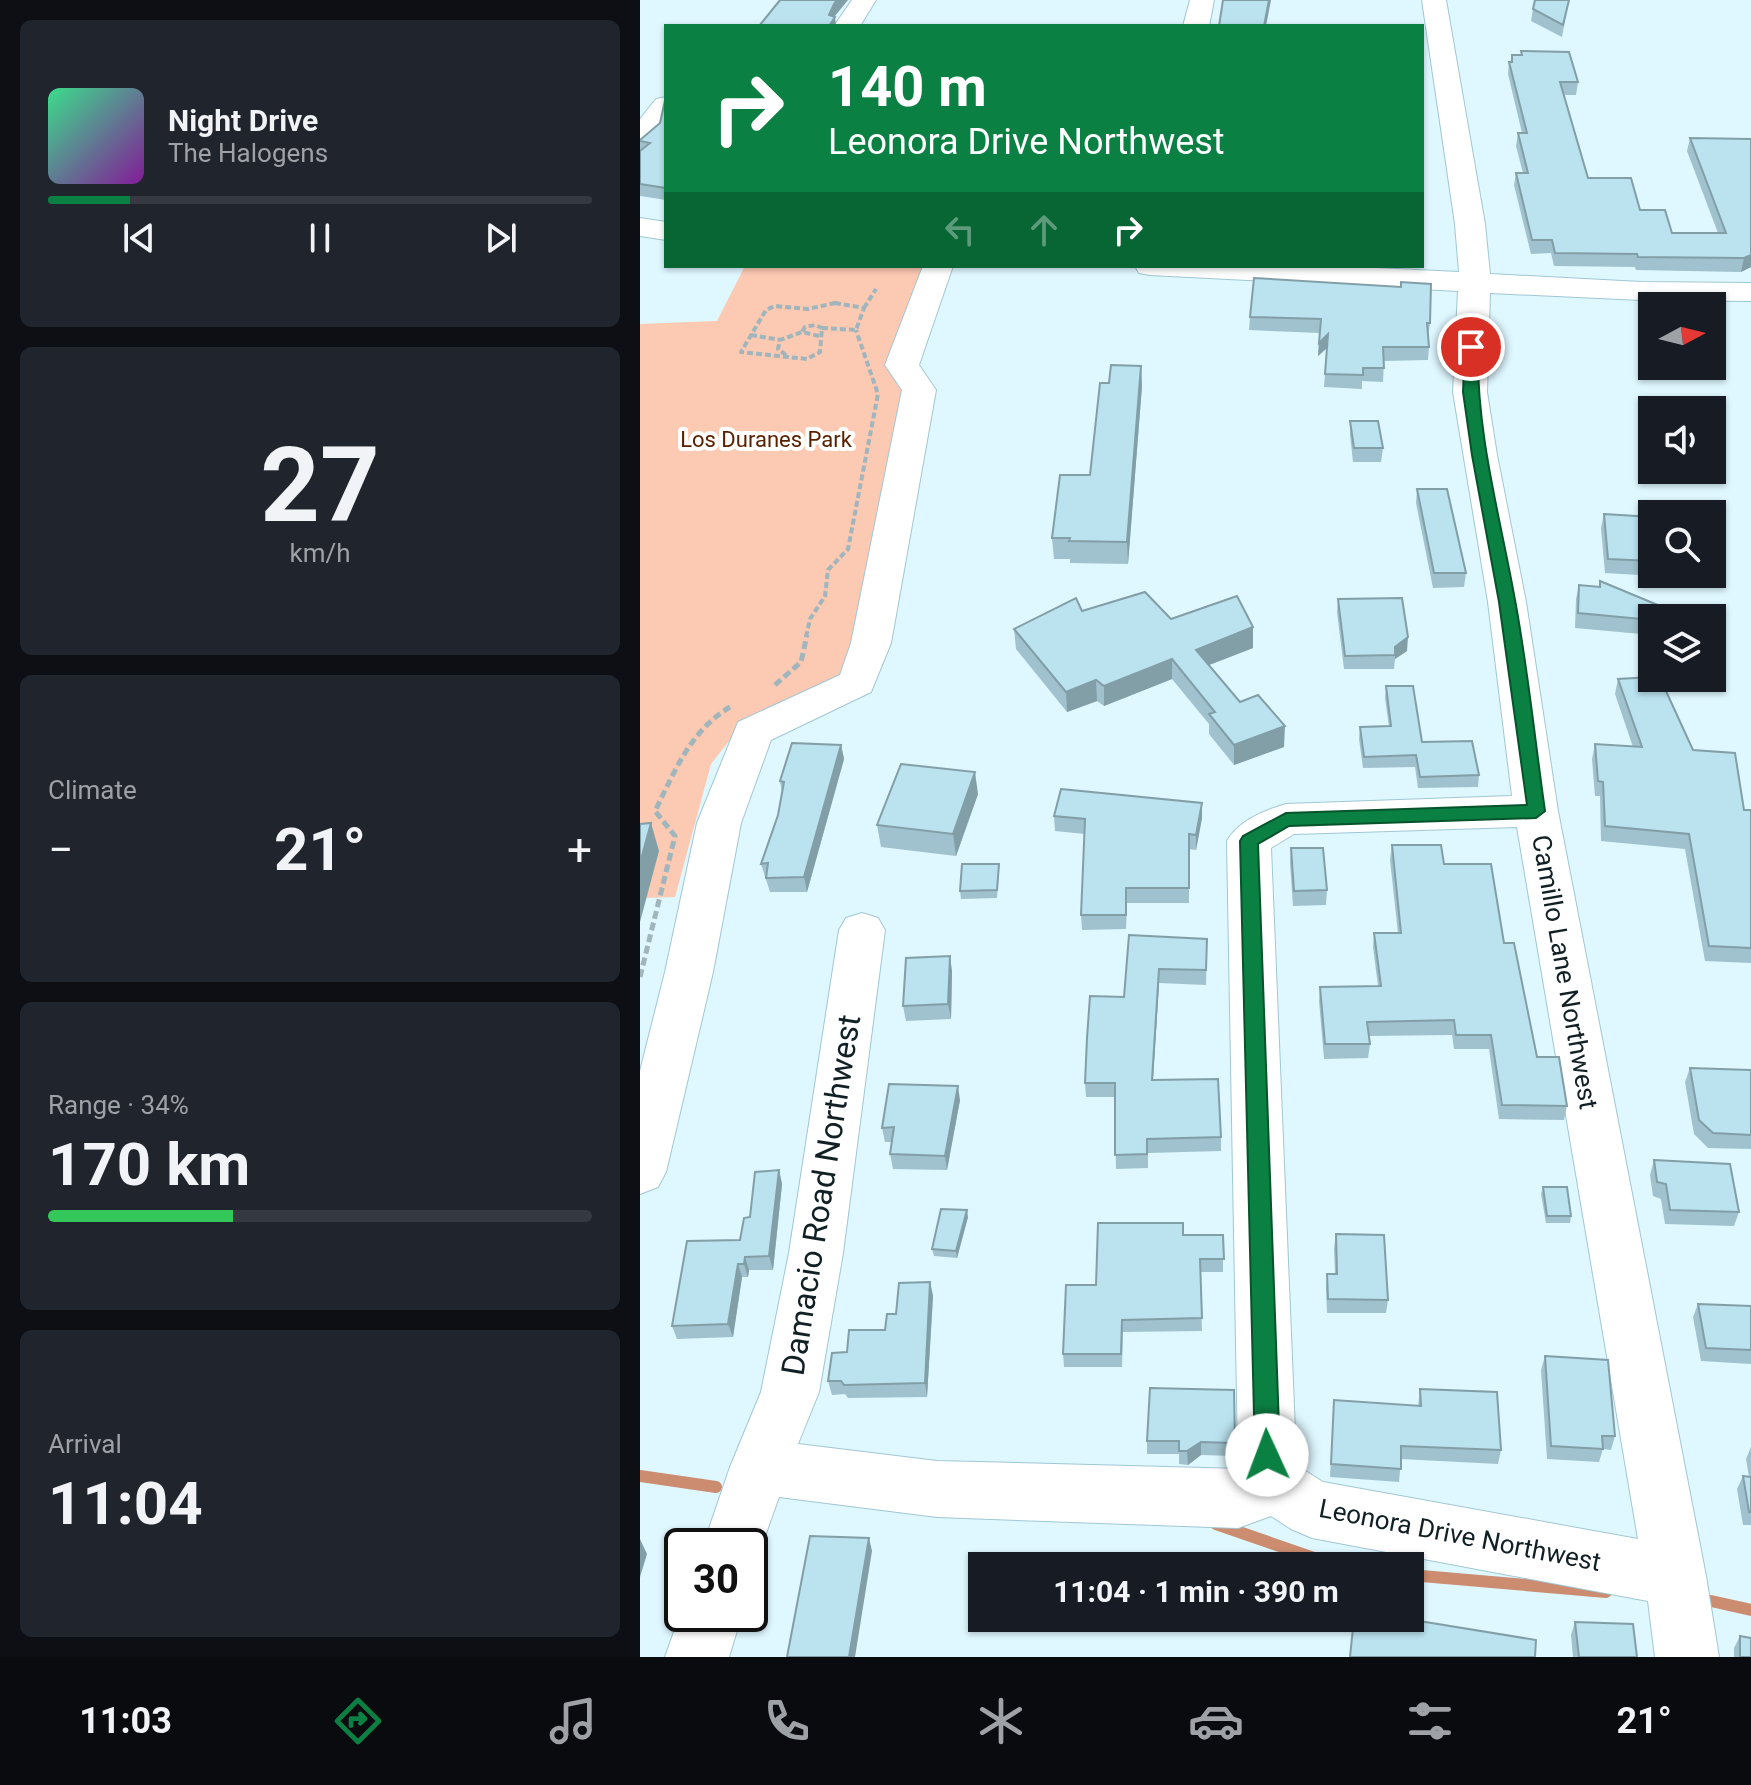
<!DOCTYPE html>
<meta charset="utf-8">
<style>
:root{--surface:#171b24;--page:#20242c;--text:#f1f3f6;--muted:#9ea1a6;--line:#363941;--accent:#0b8043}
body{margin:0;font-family:Roboto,sans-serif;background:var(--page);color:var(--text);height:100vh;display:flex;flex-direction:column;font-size:30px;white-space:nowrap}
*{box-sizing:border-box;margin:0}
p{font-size:26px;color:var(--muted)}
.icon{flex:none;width:44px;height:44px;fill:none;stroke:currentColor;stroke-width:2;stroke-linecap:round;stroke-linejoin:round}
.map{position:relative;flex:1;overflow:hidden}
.sheet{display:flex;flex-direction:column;gap:20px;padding:20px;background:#0d0f14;width:640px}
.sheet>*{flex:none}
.banner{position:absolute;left:24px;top:24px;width:760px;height:244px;border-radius:0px;box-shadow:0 2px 6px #0004;background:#0b8043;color:#fff;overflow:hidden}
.needle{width:52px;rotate:83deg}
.fabs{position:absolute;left:998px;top:292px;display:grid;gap:16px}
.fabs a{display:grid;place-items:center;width:88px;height:88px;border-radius:0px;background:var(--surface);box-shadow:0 2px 6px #0004;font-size:40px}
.speed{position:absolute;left:24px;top:1528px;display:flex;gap:16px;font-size:40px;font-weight:700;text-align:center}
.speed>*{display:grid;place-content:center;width:104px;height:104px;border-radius:50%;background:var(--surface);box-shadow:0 2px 6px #0004;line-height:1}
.speed .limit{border:4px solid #111;border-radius:12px;background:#fff;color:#111}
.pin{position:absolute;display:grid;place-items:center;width:68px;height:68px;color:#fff;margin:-34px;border:4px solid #fff;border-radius:50%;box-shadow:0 2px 8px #0007}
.me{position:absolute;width:88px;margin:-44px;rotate:358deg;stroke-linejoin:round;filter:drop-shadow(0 0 6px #0008)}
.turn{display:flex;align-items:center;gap:28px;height:168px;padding:0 32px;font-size:36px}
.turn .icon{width:104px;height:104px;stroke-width:2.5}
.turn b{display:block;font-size:56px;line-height:68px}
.lanes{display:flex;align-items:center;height:76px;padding:0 32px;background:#0003;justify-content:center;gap:40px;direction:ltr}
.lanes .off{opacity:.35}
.big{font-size:60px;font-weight:700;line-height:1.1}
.sheet .tile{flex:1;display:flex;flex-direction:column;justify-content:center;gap:12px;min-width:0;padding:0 28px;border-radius:12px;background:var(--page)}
.sheet .dial{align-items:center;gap:0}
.dial b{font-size:104px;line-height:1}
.song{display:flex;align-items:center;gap:24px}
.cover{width:96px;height:96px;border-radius:12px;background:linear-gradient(135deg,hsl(150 70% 55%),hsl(290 70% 35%))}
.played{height:8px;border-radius:4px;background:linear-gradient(90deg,var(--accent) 15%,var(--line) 15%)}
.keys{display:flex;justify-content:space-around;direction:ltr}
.heat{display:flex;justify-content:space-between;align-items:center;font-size:44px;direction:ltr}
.charge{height:12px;border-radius:6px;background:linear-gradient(90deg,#34c759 34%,var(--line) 0)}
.trip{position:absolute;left:328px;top:1552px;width:456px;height:80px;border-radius:0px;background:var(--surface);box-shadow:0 2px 6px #0004;font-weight:700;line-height:80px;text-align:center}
.menu{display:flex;height:128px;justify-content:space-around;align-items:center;background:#090b0e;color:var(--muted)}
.menu .icon{width:56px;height:56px}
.menu .on{color:var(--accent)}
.menu b{font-size:36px;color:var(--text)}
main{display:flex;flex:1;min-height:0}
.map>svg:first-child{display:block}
.green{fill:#fcc9b2}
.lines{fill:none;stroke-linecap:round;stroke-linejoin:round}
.stream{stroke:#cb8c6f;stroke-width:12}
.minor-casing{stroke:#a0c7d4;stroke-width:2}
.path-far1{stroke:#a0b5bc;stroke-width:4;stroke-dasharray:6 3;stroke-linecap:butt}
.path{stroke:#a0b5bc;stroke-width:5;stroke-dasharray:8 4;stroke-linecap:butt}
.minor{fill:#fff;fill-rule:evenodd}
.wall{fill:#a0c2ce}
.shaded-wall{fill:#829ea7}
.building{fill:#bae2ef;stroke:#829ea7;stroke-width:2}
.route{fill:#0b8043;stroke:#07532c;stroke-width:2}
.labels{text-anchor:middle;stroke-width:8;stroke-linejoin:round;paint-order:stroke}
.far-park-label{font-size:22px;fill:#5a2100;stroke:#fff}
.street-label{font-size:26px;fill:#112025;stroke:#fff}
.near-street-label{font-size:32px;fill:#112025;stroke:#fff}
</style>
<main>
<section class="sheet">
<div class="tile">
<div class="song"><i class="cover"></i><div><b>Night Drive</b><p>The Halogens</p></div></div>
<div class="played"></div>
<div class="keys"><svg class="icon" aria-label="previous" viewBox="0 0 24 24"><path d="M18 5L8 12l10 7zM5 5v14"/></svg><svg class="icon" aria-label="pause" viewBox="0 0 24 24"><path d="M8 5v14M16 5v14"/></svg><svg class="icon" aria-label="next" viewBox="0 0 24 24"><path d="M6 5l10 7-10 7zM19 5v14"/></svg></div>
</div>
<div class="tile dial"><b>27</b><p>km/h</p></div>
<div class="tile"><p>Climate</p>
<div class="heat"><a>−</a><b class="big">21°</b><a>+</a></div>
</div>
<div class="tile"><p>Range · 34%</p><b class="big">170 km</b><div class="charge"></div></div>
<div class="tile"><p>Arrival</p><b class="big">11:04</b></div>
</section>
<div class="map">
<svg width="1111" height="1657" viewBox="0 0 1111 1657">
<rect width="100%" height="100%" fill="#dff7ff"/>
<!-- green -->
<polygon class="green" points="105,266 283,267 255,348 264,382 213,665 198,684 104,722 71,764 35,897 0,898 0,324 77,321"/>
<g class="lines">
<!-- stream -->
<g class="stream">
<polyline points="0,1476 76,1487"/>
<polyline points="576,1524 697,1566"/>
<polyline points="770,1575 966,1592"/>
<polyline points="1071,1601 1111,1610"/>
</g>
<!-- minor casing -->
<g class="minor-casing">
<g id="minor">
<polygon points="212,0 236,0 220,26 194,26"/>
<polygon points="550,0 574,0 569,26 543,26"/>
<path d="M782 0H806L845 224 850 274 1001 282 1111 283V301L1001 300 850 293 847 392 857 455 886 602 918 811 1066 1576 1079 1657H1015L1008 1601 672 1538 651 1529 631 1516 598 1528 297 1517 139 1497 114 1567 110 1569V1546H63L90 1467 121 1392 149 1253 199 930 206 918 222 913 238 918 245 930 203 1253 179 1392 158 1444 297 1461 602 1469 598 1455 587 841C598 821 625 810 646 804L872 796 848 602 813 392 818 291 510 275 499 273 495 266H693L819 272 815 224ZM877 827 998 1539 683 1482 661 1468 656 1455 631 848 654 834Z"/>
<path d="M26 97C26 118 24 138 0 144V119L16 99Z"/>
<polygon points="0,218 26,222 26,240 0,236"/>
<polygon points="283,266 313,266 279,365 296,390 251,643 231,692 131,740 101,823 73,972 26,1172 18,1187 0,1194 0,1071 25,972 57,823 98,722 200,675 211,643 262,390 245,365"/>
<polygon points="42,1609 42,1614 102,1614 89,1657 25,1657"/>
</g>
</g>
<!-- path-far1 -->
<g class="path-far1">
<polygon points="195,303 224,308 216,330 182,328 180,352 167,359 101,352 126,310 135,306 168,309"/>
<polyline points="224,308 236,289"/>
<polyline points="111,335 140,340"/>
<polyline points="179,336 162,332 165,327 175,325 182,328"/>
<polyline points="146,355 138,349 140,340 162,332"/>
<polyline points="166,637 170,619 185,596 188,570 208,549 238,394 216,330"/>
</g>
<!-- path -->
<g class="path">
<polyline points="135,685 161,662 167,635"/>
<path d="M0 977 35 836 15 811C35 771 50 731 90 707"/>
</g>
<!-- minor -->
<use href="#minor" class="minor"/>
</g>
<!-- wall -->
<g class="wall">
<polygon points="929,0 922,37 891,21 893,9"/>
<polygon points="881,51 938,82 936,95 923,95 948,178 1000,210 1032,233 1078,233 1047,151 1050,138 1111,139 1111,267 1101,272 996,270 995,267 914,266 911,253 891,254 874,185 876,173 883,173 876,146 878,133 882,133 868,74 869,62 871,62 872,55 881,55"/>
<polygon points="26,96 26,200 0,196 0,140 20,123"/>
<polygon points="610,317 790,323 788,336 789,347 788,360 744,361 743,382 722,381 722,389 684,387 687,348 678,356 680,333 609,330"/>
<polygon points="501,366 502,386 488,564 430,563 430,559 414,559 412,538 450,475 469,383"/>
<polygon points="710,421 743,448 741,462 713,462 710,435"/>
<polygon points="777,489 826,573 824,587 793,588 776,503"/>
<polygon points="964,514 1012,517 1012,574 1035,574 1034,577 965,573 961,528"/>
<polygon points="960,581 1012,618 1012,635 935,628 936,599 939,585 959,587"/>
<polygon points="698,599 767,651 755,659 754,669 704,669 697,612"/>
<polygon points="442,611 531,619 613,648 569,665 600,702 644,747 594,765 569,734 569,724 532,679 464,706 457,701 427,712 376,649 374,629"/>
<polygon points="978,679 1053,750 1104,810 1111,810 1111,963 1065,961 1045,849 961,841 960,796 955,796 952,759 955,744 993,747 975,694"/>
<polygon points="746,686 782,742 839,775 838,787 778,788 775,767 723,768 719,739 720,727 749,727 745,698"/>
<polygon points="201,745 204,759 167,892 130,892 121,864 138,815 142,793 140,781"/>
<polygon points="338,794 316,856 241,847 237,825"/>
<polygon points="414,816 562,818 556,850 549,849 549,903 487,903 486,929 442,930 441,915 445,834 415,831"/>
<polygon points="752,845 804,864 864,943 897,1057 927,1106 924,1120 859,1119 849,1049 814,1049 812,1035 729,1036 730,1044 728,1058 684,1059 679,1001 680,987 738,986 733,947 734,933 758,933 750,860"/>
<polygon points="651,848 687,890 686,905 653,906 650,863"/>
<polygon points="359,871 357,898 321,899 320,891"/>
<polygon points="489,935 567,939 566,985 519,983 513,1080 581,1137 581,1151 508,1153 508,1168 476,1169 475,1097 446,1097 445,1083 484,997"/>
<polygon points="312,971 311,1019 266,1021 263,1006"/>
<polygon points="1050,1068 1111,1070 1111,1149 1068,1148 1054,1134 1045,1082"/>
<polygon points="320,1100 307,1170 253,1169 250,1154 252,1142 245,1142 242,1128"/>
<polygon points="1014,1160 1099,1212 1094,1226 1025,1224 1021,1199 1013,1196 1010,1175"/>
<polygon points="139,1170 142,1184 133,1270 109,1270 108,1277 102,1277 93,1337 37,1339 32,1326 100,1240 110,1217"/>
<polygon points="903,1187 931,1216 930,1223 906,1223 901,1194"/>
<polygon points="328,1217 317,1258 294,1256 292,1249"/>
<polygon points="696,1234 748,1300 746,1313 687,1313 686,1288 687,1274 695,1274 694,1248"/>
<polygon points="543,1235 583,1235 583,1272 560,1272 562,1331 483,1332 482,1367 424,1367 423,1354 456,1285"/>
<polygon points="290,1282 293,1296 287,1397 208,1398 205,1394 192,1395 188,1381 207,1352 245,1330 256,1314"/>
<polygon points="1058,1304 1111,1306 1111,1364 1061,1361 1053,1317"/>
<polygon points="905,1356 975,1436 971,1450 963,1449 959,1462 907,1459 901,1370"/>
<polygon points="780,1389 861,1450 858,1464 761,1459 759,1482 690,1477 694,1400 778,1406"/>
<polygon points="507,1441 595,1443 595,1456 561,1455 548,1465 539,1464 539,1454 507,1454"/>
<polygon points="1111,1447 1111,1525 1103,1525 1097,1489 1103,1476 1109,1477 1106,1459"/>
<polygon points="935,1622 997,1657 933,1657 931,1635"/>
<polygon points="1100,1636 1111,1657 1094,1657 1094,1648"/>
</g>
<!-- shaded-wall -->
<g class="shaded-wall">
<polygon points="197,0 208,0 195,16 194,20 195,17 196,26 189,26 189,15 194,4"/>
<polygon points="629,0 631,0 626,26 624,26"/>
<polygon points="1111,255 1111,267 1101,272 1104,258"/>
<polygon points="688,334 687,348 678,356 679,343"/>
<polygon points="501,366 502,386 488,564 487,542"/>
<polygon points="613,627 613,648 556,670 556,650"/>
<polygon points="768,637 767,651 755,659 755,647"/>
<polygon points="532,659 532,679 464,706 464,686"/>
<polygon points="456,680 457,701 427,712 426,692"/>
<polygon points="645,726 644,747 594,765 594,745"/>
<polygon points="201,745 204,759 167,892 164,877"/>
<polygon points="335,772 338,794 316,856 313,834"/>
<polygon points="562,803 562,818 556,850 556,835"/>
<polygon points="11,823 19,851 0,922 0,863"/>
<polygon points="310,956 312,971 311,1019 308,1004"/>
<polygon points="519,969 519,983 512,1094 512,1080"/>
<polygon points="318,1086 320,1100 307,1170 305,1156"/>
<polygon points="139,1170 142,1184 133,1270 129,1256"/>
<polygon points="327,1210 328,1217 317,1258 316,1251"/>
<polygon points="105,1257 109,1270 108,1277 104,1264"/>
<polygon points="98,1264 102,1277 93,1337 88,1324"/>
<polygon points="290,1282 293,1296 287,1397 285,1383"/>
<polygon points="561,1442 561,1455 548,1465 547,1451"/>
<polygon points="229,1538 232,1551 215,1657 209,1657"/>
<polygon points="0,1539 7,1554 0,1577"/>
</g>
<!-- building -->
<g class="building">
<polygon points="140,0 197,0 194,4 189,15 195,17 189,26 119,26"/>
<polygon points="583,0 629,0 624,26 579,26"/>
<polygon points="895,0 929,0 923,25 893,9"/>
<polygon points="881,51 929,52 938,82 920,82 948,178 991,178 1000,210 1025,210 1032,233 1086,233 1050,138 1111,139 1111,255 1104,258 998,257 997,254 915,253 912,240 892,240 876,173 888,173 878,133 887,133 869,62 872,62 872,55 882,55"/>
<polygon points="26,96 26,188 0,184 0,151 10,143 0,141 0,140 20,123"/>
<polygon points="614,278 761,287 761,282 791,284 790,323 787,323 789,347 743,347 744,368 723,368 723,375 685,374 688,334 679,343 681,319 610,317"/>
<polygon points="471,365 501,366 487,542 429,541 430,538 412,538 420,475 450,475 460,383 469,383"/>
<polygon points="710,421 738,421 743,448 714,448"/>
<polygon points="777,489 807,489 826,573 794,573"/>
<polygon points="964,514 1012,517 1012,561 968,559"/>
<polygon points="960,581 1049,618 1012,618 1012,620 938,613 939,585 960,587"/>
<polygon points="505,592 531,619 597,596 613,627 556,650 600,702 618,695 645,726 594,745 569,714 575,712 532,659 464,686 456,680 426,692 374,629 436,598 442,611"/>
<polygon points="762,598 768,637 755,647 755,655 705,656 698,599"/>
<polygon points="1012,677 1020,678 1053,750 1095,753 1104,810 1111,810 1111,948 1069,946 1049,834 965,826 963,782 958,781 955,744 1002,747 978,679"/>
<polygon points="746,686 773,686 782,742 832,741 839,775 780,777 776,755 724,757 720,727 751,726"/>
<polygon points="152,743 201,745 164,877 126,878 128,863 121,864 138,815 144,782 140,781"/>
<polygon points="261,764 335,772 313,834 237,825"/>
<polygon points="421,789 562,803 556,835 549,834 549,888 486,888 486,915 441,915 445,819 414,816"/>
<polygon points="11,823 0,863 0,824"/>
<polygon points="752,845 801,845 804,864 851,864 864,943 874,943 897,1057 919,1057 927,1106 862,1105 851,1035 816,1035 814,1020 727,1022 730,1044 685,1044 680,987 741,986 734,933 761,933"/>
<polygon points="651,848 683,848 687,890 654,891"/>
<polygon points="322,864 359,864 357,890 320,891"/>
<polygon points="489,935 567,939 566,970 519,969 512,1080 578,1079 581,1137 507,1139 507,1154 475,1155 475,1083 445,1083 447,1038 450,996 484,997"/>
<polygon points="310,956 308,1004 263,1006 266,958"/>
<polygon points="1050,1068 1111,1070 1111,1135 1073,1133 1059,1120"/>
<polygon points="249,1084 318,1086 305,1156 250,1154 254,1127 242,1128"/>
<polygon points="1014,1160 1090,1164 1099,1212 1030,1210 1026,1184 1017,1182"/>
<polygon points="139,1170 129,1256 105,1257 104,1264 98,1264 88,1324 32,1326 47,1241 100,1240 104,1218 110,1217 115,1172"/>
<polygon points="903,1187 927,1187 931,1216 907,1216"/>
<polygon points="301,1209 327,1210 316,1251 292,1249"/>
<polygon points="458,1223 543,1223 543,1235 583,1235 584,1259 560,1259 562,1318 482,1320 481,1354 423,1354 426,1285 456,1285"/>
<polygon points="696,1234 744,1235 748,1300 688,1299 687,1274 697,1274"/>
<polygon points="290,1282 285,1383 204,1385 201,1381 188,1381 192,1353 207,1352 209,1330 245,1330 247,1314 256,1314 259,1283"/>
<polygon points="1058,1304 1111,1306 1111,1350 1066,1348"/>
<polygon points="905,1356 968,1360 975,1436 962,1436 963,1449 911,1446"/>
<polygon points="510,1388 594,1390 595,1443 561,1442 547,1451 539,1451 539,1441 507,1441"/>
<polygon points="780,1389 857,1392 861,1450 761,1446 761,1469 691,1464 694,1400 781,1406"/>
<polygon points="1103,1476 1111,1477 1111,1512 1109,1512"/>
<polygon points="170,1536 229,1538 209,1657 147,1657"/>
<polygon points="714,1618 761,1618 896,1640 895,1657 710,1657"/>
<polygon points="935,1622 993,1624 997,1657 939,1657"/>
<polygon points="1100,1636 1111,1638 1111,1657 1100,1657"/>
</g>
<!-- route -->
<path class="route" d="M831 343 838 347C836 433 860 516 875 600 888 670 895 741 905 811L896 818 649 826 618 844 640 1455 636 1463 627 1466 619 1463 615 1455 600 841 603 836 646 813 887 805 859 602 832 455 823 392 825 347Z"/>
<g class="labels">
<!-- far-park labels -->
<g class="far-park-label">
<text x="126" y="447">Los Duranes Park</text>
</g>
<!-- street labels -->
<g class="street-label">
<text transform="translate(925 972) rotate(80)" y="9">Camillo Lane Northwest</text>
<text transform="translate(820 1535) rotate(11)" y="9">Leonora Drive Northwest</text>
</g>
<!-- near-street labels -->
<g class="near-street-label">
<text transform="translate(181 1195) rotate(-81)" y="11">Damacio Road Northwest</text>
</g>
</g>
</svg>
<div class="fabs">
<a><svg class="needle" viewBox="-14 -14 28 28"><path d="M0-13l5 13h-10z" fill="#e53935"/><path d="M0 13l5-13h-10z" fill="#9ea1a6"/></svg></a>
<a><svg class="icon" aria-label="sound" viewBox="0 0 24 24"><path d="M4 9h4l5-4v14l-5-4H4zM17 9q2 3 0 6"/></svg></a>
<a><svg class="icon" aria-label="search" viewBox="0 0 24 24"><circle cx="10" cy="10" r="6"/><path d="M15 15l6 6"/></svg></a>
<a><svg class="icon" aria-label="layers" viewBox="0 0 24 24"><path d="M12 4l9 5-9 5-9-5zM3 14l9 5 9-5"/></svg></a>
</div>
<div class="speed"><div class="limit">30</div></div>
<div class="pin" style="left:831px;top:347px;background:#d93025"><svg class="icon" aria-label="arrive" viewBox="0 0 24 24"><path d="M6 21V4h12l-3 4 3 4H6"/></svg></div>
<svg class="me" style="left:627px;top:1455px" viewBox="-20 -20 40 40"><circle r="19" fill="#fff"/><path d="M0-13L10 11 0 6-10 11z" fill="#0b8043"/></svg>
<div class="trip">11:04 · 1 min · 390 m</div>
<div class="banner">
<div class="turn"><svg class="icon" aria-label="right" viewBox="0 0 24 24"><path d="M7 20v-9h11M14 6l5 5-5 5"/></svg><div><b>140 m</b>Leonora Drive Northwest</div></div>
<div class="lanes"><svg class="icon off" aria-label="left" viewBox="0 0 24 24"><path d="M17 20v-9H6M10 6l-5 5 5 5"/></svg><svg class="icon off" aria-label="ahead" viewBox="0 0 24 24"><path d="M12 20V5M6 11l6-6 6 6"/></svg><svg class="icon" aria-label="right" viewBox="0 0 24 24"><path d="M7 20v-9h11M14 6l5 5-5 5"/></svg></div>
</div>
</div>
</main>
<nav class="menu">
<b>11:03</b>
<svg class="icon on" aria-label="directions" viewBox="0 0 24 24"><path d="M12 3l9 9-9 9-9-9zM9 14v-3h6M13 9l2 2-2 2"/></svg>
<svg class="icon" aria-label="music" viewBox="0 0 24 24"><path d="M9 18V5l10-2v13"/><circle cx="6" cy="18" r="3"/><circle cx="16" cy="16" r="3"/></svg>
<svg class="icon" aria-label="phone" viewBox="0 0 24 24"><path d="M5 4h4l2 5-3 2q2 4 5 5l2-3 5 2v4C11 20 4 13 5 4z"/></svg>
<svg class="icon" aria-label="climate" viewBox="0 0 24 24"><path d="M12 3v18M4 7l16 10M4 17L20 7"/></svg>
<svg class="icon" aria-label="car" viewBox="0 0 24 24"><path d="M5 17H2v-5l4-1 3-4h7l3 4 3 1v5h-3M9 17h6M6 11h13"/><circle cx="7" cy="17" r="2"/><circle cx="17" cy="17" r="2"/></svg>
<svg class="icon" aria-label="filters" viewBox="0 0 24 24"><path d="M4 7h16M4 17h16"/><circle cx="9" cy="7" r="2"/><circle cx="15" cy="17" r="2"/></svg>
<b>21°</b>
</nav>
